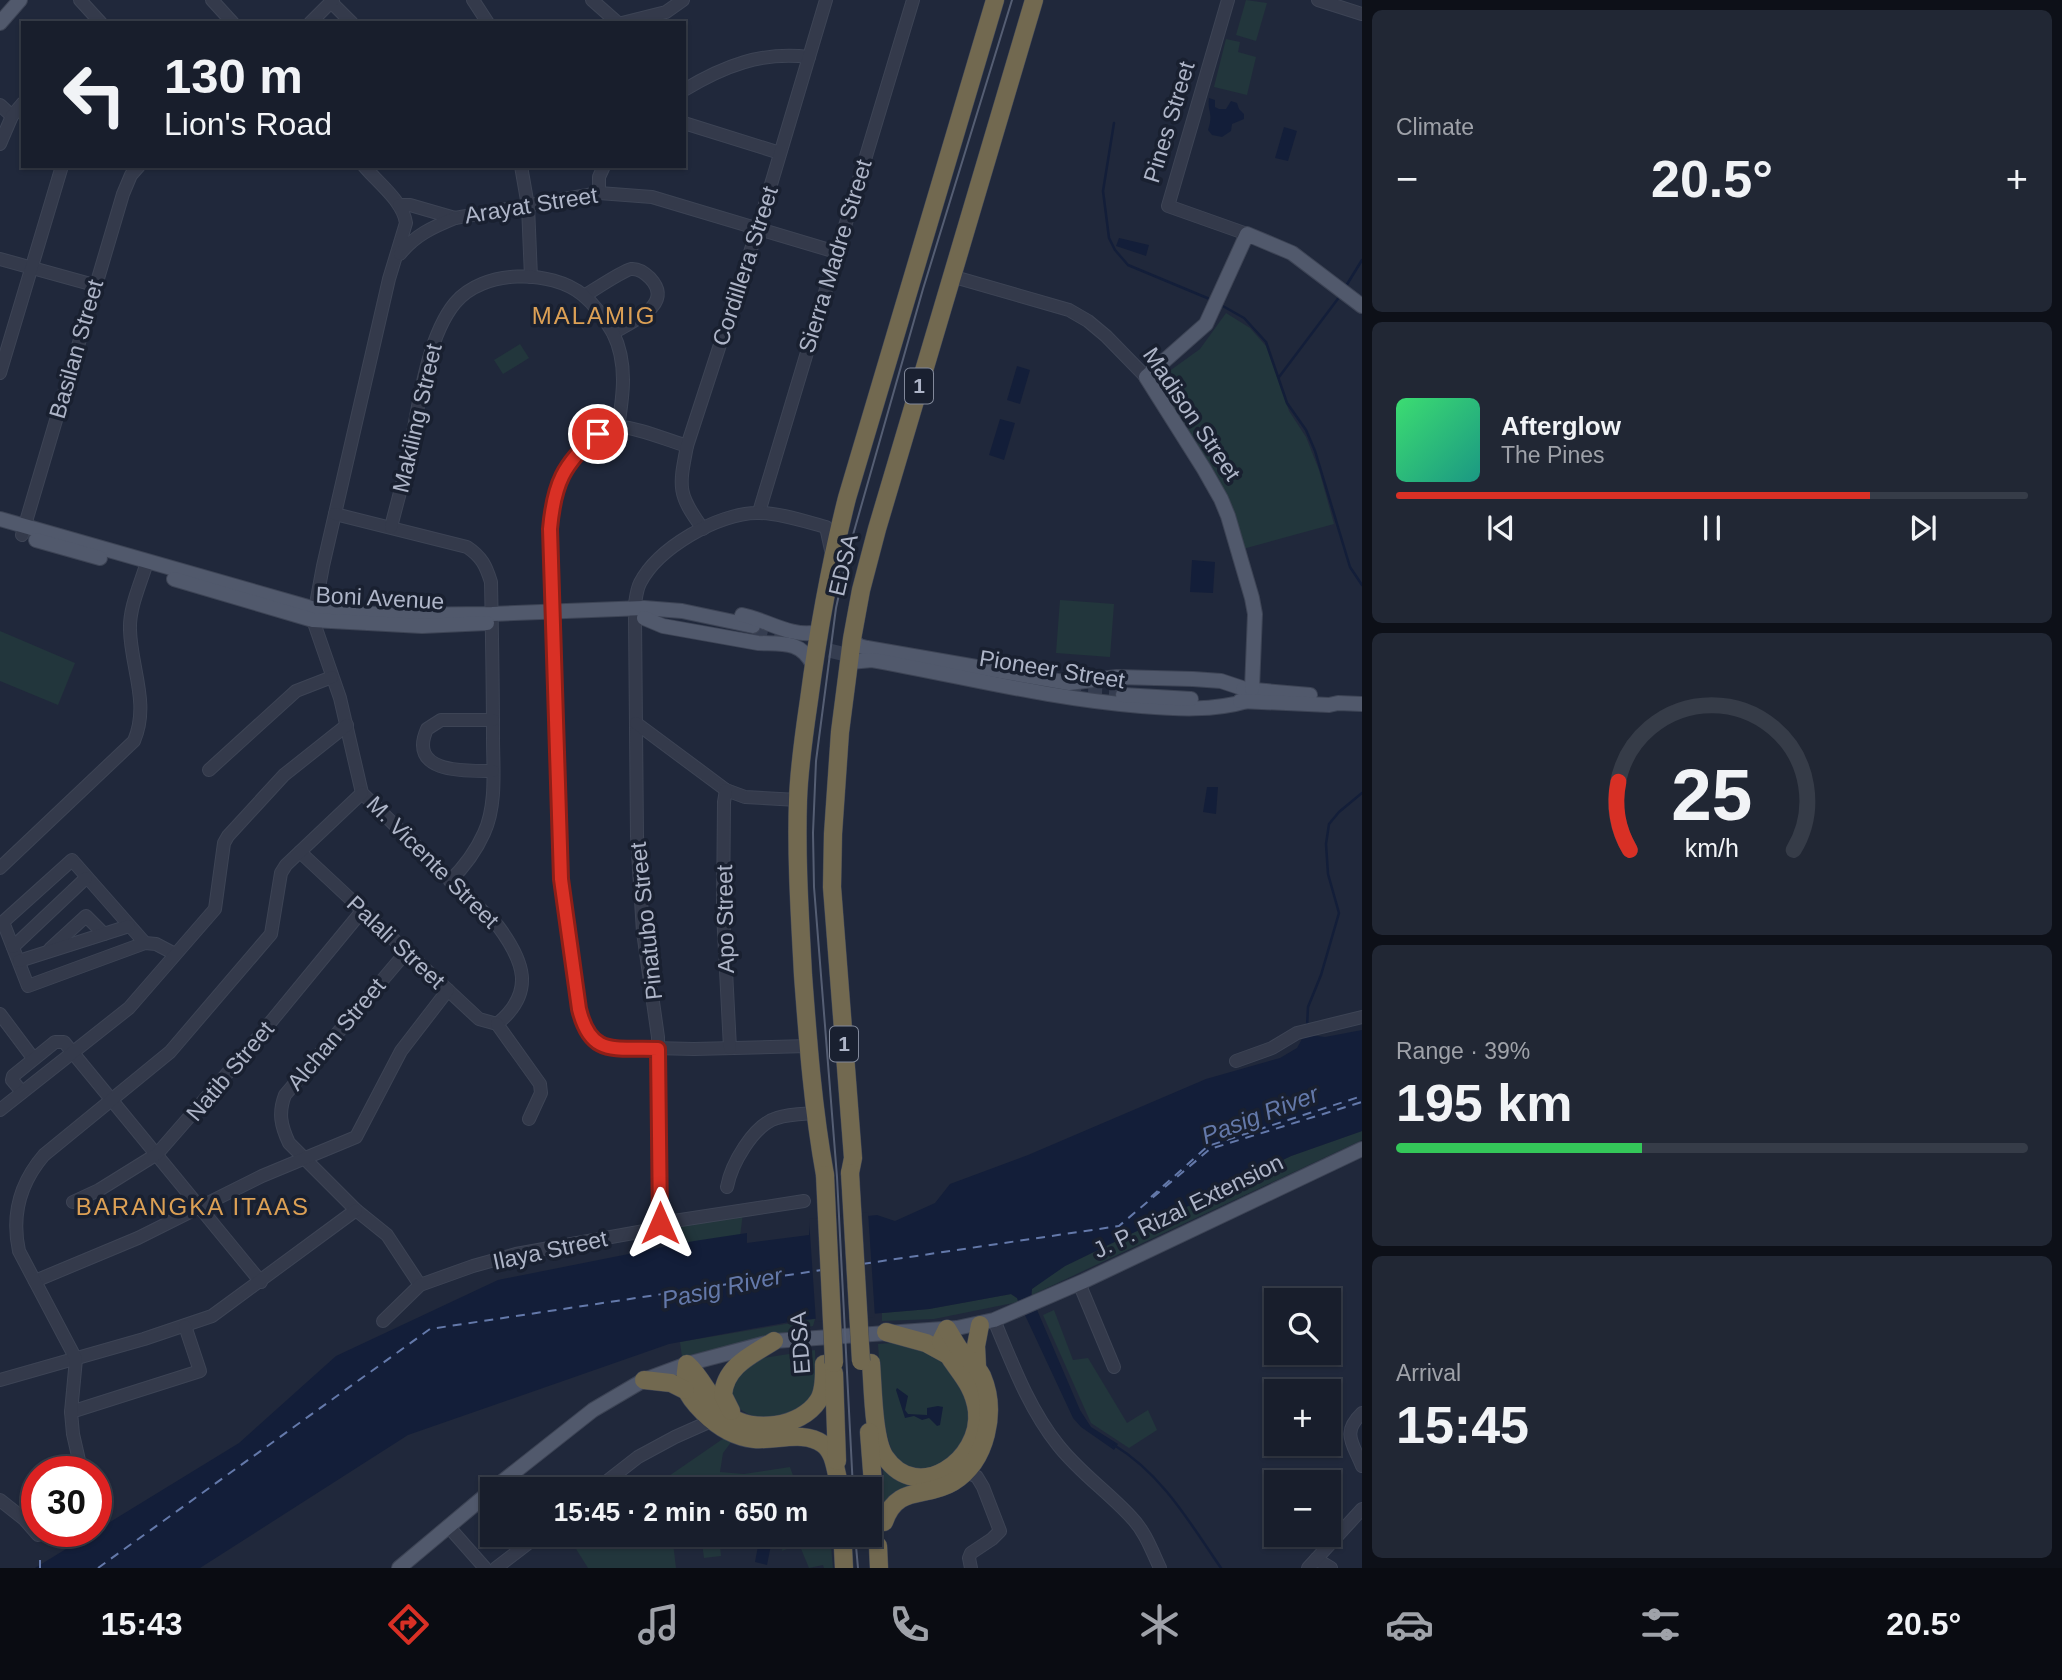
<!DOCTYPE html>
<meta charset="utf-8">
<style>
:root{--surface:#181e2c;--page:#212734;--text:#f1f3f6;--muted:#9fa2a9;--line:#363c48;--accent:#d93025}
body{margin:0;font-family:Helvetica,sans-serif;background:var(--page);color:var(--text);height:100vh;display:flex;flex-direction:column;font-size:26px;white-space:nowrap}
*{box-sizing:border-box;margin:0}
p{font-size:23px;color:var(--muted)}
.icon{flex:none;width:38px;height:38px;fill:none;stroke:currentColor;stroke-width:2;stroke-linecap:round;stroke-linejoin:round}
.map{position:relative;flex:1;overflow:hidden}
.panel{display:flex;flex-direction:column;gap:10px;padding:10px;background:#0d1018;width:700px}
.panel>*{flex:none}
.banner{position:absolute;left:21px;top:21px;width:665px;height:147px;border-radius:0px;box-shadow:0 2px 5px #0004,0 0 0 2px var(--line);background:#181e2c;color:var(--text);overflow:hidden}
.controls{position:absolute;left:1264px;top:1288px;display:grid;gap:14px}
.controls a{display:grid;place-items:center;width:77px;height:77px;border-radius:0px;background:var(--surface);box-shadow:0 2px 5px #0004,0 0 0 2px var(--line);font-size:35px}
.speed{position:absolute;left:21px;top:1456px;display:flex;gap:14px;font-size:35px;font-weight:700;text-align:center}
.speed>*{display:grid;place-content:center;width:91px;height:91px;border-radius:50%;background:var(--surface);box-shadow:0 2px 5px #0004,0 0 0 2px var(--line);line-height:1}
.speed .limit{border:10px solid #d22;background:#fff;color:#111}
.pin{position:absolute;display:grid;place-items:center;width:60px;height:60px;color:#fff;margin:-30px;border:4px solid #fff;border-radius:50%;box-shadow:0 2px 7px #0007}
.me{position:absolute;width:77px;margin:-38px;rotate:0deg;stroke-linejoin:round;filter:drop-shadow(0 0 5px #0008)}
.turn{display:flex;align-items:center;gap:24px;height:147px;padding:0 28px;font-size:32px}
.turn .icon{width:91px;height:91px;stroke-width:2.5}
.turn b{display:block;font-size:49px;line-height:60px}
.big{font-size:52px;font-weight:700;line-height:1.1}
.panel .card{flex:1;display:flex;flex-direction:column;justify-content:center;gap:10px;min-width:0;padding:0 24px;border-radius:10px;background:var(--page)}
.panel .dial{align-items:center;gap:0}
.dial svg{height:182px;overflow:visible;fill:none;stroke:var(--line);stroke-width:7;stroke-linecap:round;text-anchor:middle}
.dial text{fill:var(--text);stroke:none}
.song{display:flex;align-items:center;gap:21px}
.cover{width:84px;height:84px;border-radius:10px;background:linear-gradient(135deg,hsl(140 70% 55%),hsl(170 70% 35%))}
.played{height:7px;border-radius:4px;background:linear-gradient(90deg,var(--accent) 75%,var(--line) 75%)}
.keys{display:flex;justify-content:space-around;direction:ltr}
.heat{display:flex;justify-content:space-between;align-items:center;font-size:38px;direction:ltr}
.charge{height:10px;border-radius:5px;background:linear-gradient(90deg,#34c759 39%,var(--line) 0)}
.trip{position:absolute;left:480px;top:1477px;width:402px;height:70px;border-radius:0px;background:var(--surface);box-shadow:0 2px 5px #0004,0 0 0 2px var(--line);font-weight:700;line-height:70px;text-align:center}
.tab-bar{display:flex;height:112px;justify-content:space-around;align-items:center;background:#0a0c12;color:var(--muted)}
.tab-bar .icon{width:49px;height:49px}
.tab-bar .selected{color:var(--accent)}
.tab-bar b{font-size:32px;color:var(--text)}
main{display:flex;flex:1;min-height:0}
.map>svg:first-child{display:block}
.green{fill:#22363c}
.water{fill:#131e39}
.pier{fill:#20283b}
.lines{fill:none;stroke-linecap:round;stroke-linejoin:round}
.stream{stroke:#131e39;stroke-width:2.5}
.ferry{stroke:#6479aa;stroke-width:2;stroke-dasharray:9 7;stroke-linecap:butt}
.major-tunnel{stroke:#353d50;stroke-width:14;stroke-dasharray:14 7;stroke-linecap:butt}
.minor-casing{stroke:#3d4455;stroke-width:14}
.major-casing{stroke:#3d4455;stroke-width:16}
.highway-casing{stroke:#3e4556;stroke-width:19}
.minor{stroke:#343a4b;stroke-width:12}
.major{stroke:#51596c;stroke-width:14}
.highway{stroke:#726950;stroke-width:18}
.tram{stroke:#555e73;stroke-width:2}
.highway-bridge-casing{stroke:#3e4556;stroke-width:19;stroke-linecap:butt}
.highway-bridge{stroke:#726950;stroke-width:18}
.route-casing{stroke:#8d1f18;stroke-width:18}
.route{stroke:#d93025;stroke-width:12}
.labels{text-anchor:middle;stroke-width:7;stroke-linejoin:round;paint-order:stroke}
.shield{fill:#192030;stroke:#81889a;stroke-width:2}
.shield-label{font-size:21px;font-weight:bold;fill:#aeb5c8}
.street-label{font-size:23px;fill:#aeb5c8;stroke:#192030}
.neighbourhood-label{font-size:24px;letter-spacing:2px;fill:#dca055;stroke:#192030}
.water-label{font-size:24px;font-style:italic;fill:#6479aa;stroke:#192030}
</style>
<main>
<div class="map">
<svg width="1362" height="1568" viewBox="0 0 1362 1568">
<rect width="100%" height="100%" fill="#20283b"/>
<!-- green -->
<g class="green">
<polygon points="1246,0 1267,3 1256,41 1236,35"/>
<polygon points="1226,39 1240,42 1238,52 1256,57 1247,95 1214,87"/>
<polygon points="1226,313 1250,328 1266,346 1289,411 1306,437 1319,470 1334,524 1243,549 1219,479 1157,380 1200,349"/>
<polygon points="520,344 529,358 503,374 494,360"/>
<polygon points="1060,600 1114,604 1110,657 1056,653"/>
<polygon points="0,631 75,663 58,705 0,681"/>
<polygon points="1362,1131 1362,1140 1032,1295 1032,1289 1035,1285 1065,1266 1291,1156"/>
<polygon points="743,1212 740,1237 677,1246 674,1222"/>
<polygon points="1011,1294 1017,1298 1018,1302 934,1319 882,1321 882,1313 929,1309"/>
<polygon points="1054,1310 1073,1360 1088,1358 1127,1423 1148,1410 1157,1430 1129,1448 1091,1423 1043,1315"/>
<polygon points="815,1319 813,1326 682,1357 680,1342"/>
<path d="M891 1343 906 1344 938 1356 968 1394 971 1427 953 1459 920 1471 897 1462C879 1426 881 1383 878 1344Z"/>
<path d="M815 1350C815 1362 818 1377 814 1389 806 1414 765 1426 743 1411 735 1406 732 1397 729 1388L735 1374 763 1358Z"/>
<polygon points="727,1436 732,1441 723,1453 720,1472 744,1474 790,1467 796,1484 805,1489 650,1489"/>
<polygon points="981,1440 884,1506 883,1464 916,1482"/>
<polygon points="586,1535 672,1535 676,1568 588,1568 573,1544"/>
<polygon points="701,1535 719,1535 721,1556 704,1558"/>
<polygon points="784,1535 830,1535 833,1568 824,1568 823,1565 809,1568 799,1544 782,1551"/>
</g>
<!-- water -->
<g class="water">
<path d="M1209 98 1215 100V107L1219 109H1226L1231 101 1237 103 1239 109 1244 114V119L1232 124 1231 131 1222 137 1212 135 1208 130C1214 113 1207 112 1209 98Z"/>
<polygon points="1284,127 1297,131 1288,161 1275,158"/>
<polygon points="1119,238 1149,245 1146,256 1116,246"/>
<polygon points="1017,366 1030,370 1020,404 1007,400"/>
<polygon points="1000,419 1015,423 1004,460 989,455"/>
<polygon points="1192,560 1215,562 1213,593 1190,592"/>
<polygon points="1207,787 1218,787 1216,814 1203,812"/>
<polygon points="1362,1030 1362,1131 1291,1156 1065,1266 1032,1289 1031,1296 1080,1410 1091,1427 1118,1444 1114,1450 1081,1427 1073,1418 1017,1298 1011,1294 929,1309 800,1320 669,1344 408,1435 200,1568 35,1568 239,1443 336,1356 498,1280 694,1241 747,1233 747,1243 809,1235 810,1222 877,1215 895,1221 935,1203 950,1184 1028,1155 1206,1079 1280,1058 1297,1048 1302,1039 1310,1035 1325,1037"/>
<polygon points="897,1388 908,1396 905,1410 908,1414 927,1415 927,1408 938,1406 943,1407 940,1425 937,1426 929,1418 922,1420 914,1416 905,1418 896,1390"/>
<polygon points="760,1535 773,1535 767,1565 755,1562"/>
</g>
<!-- pier -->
<polygon class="pier" points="868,1212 875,1317 816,1322 809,1219"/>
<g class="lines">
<!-- stream -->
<g class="stream">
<polyline points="1114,123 1103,191 1109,238 1115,250 1128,265 1212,300"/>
<polyline points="1346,286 1362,260"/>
<polyline points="1221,305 1244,318 1266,342 1287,403 1306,430 1315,451 1350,567 1362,585"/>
<polyline points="1279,377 1340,296"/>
<polyline points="1307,1027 1308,1007 1321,975 1339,913 1328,874 1326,844 1329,824 1339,812 1362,793"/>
<path d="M1114 1445C1162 1474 1190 1523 1221 1568"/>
</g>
<!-- ferry -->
<g class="ferry">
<polyline points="1151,1197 1208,1146 1362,1096"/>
<polyline points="862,1264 1119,1226 1210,1149 1362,1102"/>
<polyline points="40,1568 40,1560"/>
<polyline points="98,1568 430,1329 822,1270"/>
</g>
<!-- major-tunnel -->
<g class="major-tunnel">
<polyline points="753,634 779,640"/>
<polyline points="809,646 857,657"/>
<polyline points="1067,692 1123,695"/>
</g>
<!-- minor casing -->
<g class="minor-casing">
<g id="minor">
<polyline points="80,0 101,23"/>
<polyline points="212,0 233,23"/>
<polyline points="473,0 488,23"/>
<polyline points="592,0 618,23"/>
<polyline points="1228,0 1168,206 1247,234"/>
<polyline points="1318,0 1362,14"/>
<polyline points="331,2 352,23"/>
<polyline points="310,23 333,0"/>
<polyline points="622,23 666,12 683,0"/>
<path d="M684 90C724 66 762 51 809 57"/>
<polyline points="0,105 12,116"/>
<polyline points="684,123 780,153"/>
<polyline points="0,144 12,116 23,103"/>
<path d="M364 166C377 182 403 201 406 223L389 279 323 566 313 620 340 698 362 793 498 926C524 961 536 992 497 1024"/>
<polyline points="521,166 528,206 531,277"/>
<polyline points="599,193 599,177 604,166"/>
<polyline points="399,205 410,205 455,218 599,193 652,197 836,252"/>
<path d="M400 254C415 235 433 227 455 218"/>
<polyline points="0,259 94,285"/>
<polyline points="951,276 1069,310 1088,321 1106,336 1146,377"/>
<path d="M584 296C594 290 622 271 631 269 639 268 645 273 650 278 675 305 632 321 613 333"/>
<polyline points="0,373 62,166"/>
<path d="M687 446C670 441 634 426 618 427 607 428 597 435 589 442 562 465 553 494 550 529L561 879 579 1009C585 1032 588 1043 612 1047L694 1049 808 1046"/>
<polyline points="759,512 913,0"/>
<path d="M335 514 467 547C482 557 486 566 491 582 492 634 493 686 493 738 493 768 497 805 484 833 476 851 464 867 450 881"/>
<path d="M391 527C397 503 404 479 409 455 418 410 426 338 455 303 483 269 551 269 583 295 594 304 606 321 613 333 628 363 623 396 618 427"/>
<path d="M703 529C677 494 679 487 687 446L758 228 826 0"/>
<polyline points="22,535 123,194 131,175 139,166"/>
<path d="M634 609C636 600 636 591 640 583 658 548 718 513 757 513 777 512 807 522 826 527L831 550"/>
<polyline points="635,618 637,836 643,932 658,1037 661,1223"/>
<path d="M493 720H441L427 729C407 774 467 771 493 771"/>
<polyline points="636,723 726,790 745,797 798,800"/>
<polyline points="209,770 296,691 332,677"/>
<polyline points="726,790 724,802 723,912 730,1048"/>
<polyline points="300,852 479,1019 497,1024"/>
<path d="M0 868 134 741C150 704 131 668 130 630 129 607 141 583 147 562"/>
<polyline points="145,943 72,860 3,922 28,986 145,943 156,944 175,954"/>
<polyline points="13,947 86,878"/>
<polyline points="50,949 86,916 104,934"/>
<path d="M407 951 285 1095C278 1113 281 1126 289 1143L356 1210 387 1235 420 1285"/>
<polyline points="19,961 129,926"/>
<polyline points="0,1014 33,1058"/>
<polyline points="497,1024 540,1084 541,1093 529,1119"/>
<polyline points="1236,1061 1272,1048 1297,1033 1362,1017"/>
<polyline points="22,1092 12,1080 13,1076 55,1042 64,1042 261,1282"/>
<polyline points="0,1110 129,1008 215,909 224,843 228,836 284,775 347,725"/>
<path d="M727 1187C731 1165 753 1125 777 1118 789 1114 803 1114 816 1113"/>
<polyline points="73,1202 99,1190 157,1154 251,1046 362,911"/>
<polyline points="35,1281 138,1238 262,1176 356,1137 401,1051 448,990"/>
<polyline points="1079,1283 1114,1367"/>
<path d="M994 1320C1012 1363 1029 1409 1058 1445 1079 1472 1108 1492 1131 1517 1145 1531 1152 1551 1160 1568"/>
<polyline points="383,1321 420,1285 473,1266 516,1254 650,1230 661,1223 804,1201"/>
<polyline points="0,1380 144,1339 212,1316 356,1210"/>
<polyline points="71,1412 200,1371 185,1326"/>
<path d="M1362 1413C1341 1433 1353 1443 1362 1466"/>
<path d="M81 1469 73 1434 71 1412 76 1359 19 1251C11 1214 20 1183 44 1155L170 1052 271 934 281 873 286 865 362 793"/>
<polyline points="966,1471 977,1477 983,1487 1000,1531 992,1539 971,1553 969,1558 971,1568"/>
<polyline points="597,1489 638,1457 675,1437 711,1421"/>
<polyline points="0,1500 24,1519 38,1535"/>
<polyline points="448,1526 485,1568"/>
<polyline points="1316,1559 1331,1568"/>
<polyline points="496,1568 539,1535"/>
<polyline points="1308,1568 1362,1509"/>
</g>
</g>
<!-- major casing -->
<g class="major-casing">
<g id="major">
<polyline points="0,23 20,0"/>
<polyline points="0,519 315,609 386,615 492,614 644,608 682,611 753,626"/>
<polyline points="36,540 100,558"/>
<polyline points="174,579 313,620 422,626 487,623"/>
<path d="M742 615C767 620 791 638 818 632"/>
<path d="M644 618 663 626 758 643C781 644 801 640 813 665"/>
<polyline points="852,639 859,646 867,648 1069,683 1117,677 1193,679 1221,681 1245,689"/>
<path d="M850 662 872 660C962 676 1050 699 1141 706 1177 709 1213 711 1247 701"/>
<polyline points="1243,689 1310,695"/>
<polyline points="1252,689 1255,614 1252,598 1228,516 1221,499 1204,469 1146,377 1206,324 1247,234 1292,253 1362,306"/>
<polyline points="1123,695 1191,699"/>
<polyline points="1240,701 1329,705 1338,703 1362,704"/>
<polyline points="493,1489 593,1410 644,1380 687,1364 774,1341 957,1328 994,1320 1084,1281 1362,1149"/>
<polyline points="399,1568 492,1490"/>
</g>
</g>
<!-- highway casing -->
<g class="highway-casing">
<g id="highway">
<polyline points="850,1173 853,1158 832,887 833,834 840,732 852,639 861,590 877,529 1034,0"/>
<path d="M825 1175C813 1109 808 1042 803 975 800 917 796 859 798 800 799 767 804 734 809 700 818 632 830 565 847 498L995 0"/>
<polyline points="886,1332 926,1343 948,1355"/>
<path d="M871 1363C873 1386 873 1439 885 1457 918 1505 982 1460 977 1411 973 1379 951 1367 941 1341L947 1329"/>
<path d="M824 1364C824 1375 825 1391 818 1401 801 1427 752 1434 728 1415 710 1402 704 1379 687 1364 683 1388 685 1394 703 1412 717 1426 733 1437 754 1439 776 1441 804 1430 823 1444 834 1452 835 1468 838 1479"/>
<polyline points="977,1366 976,1346 980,1325"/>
<polyline points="834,1373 837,1461"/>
<polyline points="644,1380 671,1383 685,1390"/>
<path d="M731 1411 723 1395C725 1366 752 1355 774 1341"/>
<polyline points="869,1432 876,1523"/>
<path d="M884 1522C897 1484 925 1499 953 1482 987 1461 997 1411 982 1376 976 1364 966 1358 958 1347 954 1341 951 1335 947 1329"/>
<polyline points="878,1546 879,1568"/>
<polyline points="843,1548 844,1568"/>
</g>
</g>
<!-- minor -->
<use href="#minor" class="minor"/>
<!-- major -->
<use href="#major" class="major"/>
<!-- highway -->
<use href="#highway" class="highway"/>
<!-- tram -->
<g class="tram">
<polyline points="853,1489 837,1177 814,887 813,833 816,761 836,608 849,549 923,289 1012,0"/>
<polyline points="855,1535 858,1568"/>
</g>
<!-- highway-bridge casing -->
<g class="highway-bridge-casing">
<g id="highway-bridge">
<polyline points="850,1173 861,1361"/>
<polyline points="825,1175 834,1363"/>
</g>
</g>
<!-- highway-bridge -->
<use href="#highway-bridge" class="highway-bridge"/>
</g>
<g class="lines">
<!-- route casing -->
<g class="route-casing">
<path id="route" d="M598 434C563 464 554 484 550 529L561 879 579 1009C591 1058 615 1047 658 1049L660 1223"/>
</g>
<!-- route -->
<use href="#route" class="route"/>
</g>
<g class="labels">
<!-- shield labels -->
<g class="shield">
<rect x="905" y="368.5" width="28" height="35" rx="5"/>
<rect x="830" y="1026.5" width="28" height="35" rx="5"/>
</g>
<g class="shield-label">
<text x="919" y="393">1</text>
<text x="844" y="1051">1</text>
</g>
<!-- street labels -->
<g class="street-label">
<text transform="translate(1169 122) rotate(-73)" y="8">Pines Street</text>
<text transform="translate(531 205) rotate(-9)" y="8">Arayat Street</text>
<text transform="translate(835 256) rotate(-73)" y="8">Sierra Madre Street</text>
<text transform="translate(745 266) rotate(-72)" y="8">Cordillera Street</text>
<text transform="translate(76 349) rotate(-74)" y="8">Basilan Street</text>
<text transform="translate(1192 414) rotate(56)" y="8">Madison Street</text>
<text transform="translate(417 418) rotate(-77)" y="8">Makiling Street</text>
<text transform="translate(843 565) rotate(-77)" y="8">EDSA</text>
<text transform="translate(380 598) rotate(3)" y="8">Boni Avenue</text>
<text transform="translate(1052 669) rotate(9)" y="8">Pioneer Street</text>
<text transform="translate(433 862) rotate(45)" y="8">M. Vicente Street</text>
<text transform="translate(725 919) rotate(-91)" y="8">Apo Street</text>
<text transform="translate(646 921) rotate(-96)" y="8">Pinatubo Street</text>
<text transform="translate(396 942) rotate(43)" y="8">Palali Street</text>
<text transform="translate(336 1034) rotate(-50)" y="8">Alchan Street</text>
<text transform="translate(230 1071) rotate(-50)" y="8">Natib Street</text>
<text transform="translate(1188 1206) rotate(-26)" y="8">J. P. Rizal Extension</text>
<text transform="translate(550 1250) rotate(-12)" y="8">Ilaya Street</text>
<text transform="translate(800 1343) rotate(-94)" y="8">EDSA</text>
</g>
<!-- neighbourhood labels -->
<g class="neighbourhood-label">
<text x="594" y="324">MALAMIG</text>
<text x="193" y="1215">BARANGKA ITAAS</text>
</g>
<!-- water labels -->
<g class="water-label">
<text transform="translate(1260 1115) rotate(-21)" y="8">Pasig River</text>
<text transform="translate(722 1288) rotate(-12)" y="8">Pasig River</text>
</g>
</g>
</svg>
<div class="controls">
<a><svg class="icon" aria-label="search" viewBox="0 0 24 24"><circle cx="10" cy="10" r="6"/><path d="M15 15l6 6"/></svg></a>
<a>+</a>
<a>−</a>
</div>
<div class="speed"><div class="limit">30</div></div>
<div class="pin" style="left:598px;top:434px;background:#d93025"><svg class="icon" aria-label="arrive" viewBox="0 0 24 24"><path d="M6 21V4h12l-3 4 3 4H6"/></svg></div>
<svg class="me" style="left:660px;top:1223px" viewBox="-20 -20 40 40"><path d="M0-17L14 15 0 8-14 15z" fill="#d93025" stroke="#fff" stroke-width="4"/></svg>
<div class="trip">15:45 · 2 min · 650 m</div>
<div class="banner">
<div class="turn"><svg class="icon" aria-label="left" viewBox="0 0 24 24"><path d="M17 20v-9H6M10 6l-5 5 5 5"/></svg><div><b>130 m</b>Lion's Road</div></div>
</div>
</div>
<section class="panel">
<div class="card"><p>Climate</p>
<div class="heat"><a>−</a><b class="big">20.5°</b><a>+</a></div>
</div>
<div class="card">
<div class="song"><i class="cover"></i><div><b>Afterglow</b><p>The Pines</p></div></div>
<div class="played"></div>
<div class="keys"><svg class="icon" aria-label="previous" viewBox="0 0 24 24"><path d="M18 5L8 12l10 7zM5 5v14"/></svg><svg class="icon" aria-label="pause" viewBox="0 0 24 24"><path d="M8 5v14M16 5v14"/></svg><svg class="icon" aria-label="next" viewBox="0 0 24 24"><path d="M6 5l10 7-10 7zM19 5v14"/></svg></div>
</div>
<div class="card dial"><svg viewBox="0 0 100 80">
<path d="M14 69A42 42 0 1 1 86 69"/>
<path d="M14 69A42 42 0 0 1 9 39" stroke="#d93025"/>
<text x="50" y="56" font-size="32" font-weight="700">25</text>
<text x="50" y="72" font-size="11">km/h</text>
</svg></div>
<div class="card"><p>Range · 39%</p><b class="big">195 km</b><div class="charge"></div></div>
<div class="card"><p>Arrival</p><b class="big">15:45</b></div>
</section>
</main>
<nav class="tab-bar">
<b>15:43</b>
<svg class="icon selected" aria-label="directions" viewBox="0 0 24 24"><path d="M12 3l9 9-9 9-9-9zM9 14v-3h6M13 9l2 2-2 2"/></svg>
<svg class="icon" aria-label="music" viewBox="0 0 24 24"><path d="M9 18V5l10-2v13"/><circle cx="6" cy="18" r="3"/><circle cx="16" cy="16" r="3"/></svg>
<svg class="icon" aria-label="phone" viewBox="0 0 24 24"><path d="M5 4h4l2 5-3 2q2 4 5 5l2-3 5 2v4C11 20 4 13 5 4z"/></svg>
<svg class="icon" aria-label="climate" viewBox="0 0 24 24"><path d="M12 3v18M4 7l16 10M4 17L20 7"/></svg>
<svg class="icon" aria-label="car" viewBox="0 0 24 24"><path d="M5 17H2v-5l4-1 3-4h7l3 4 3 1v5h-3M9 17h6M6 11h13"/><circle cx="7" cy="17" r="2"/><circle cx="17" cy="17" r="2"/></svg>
<svg class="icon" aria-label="filters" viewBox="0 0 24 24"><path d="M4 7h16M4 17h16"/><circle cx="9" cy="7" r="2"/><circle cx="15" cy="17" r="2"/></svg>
<b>20.5°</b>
</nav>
